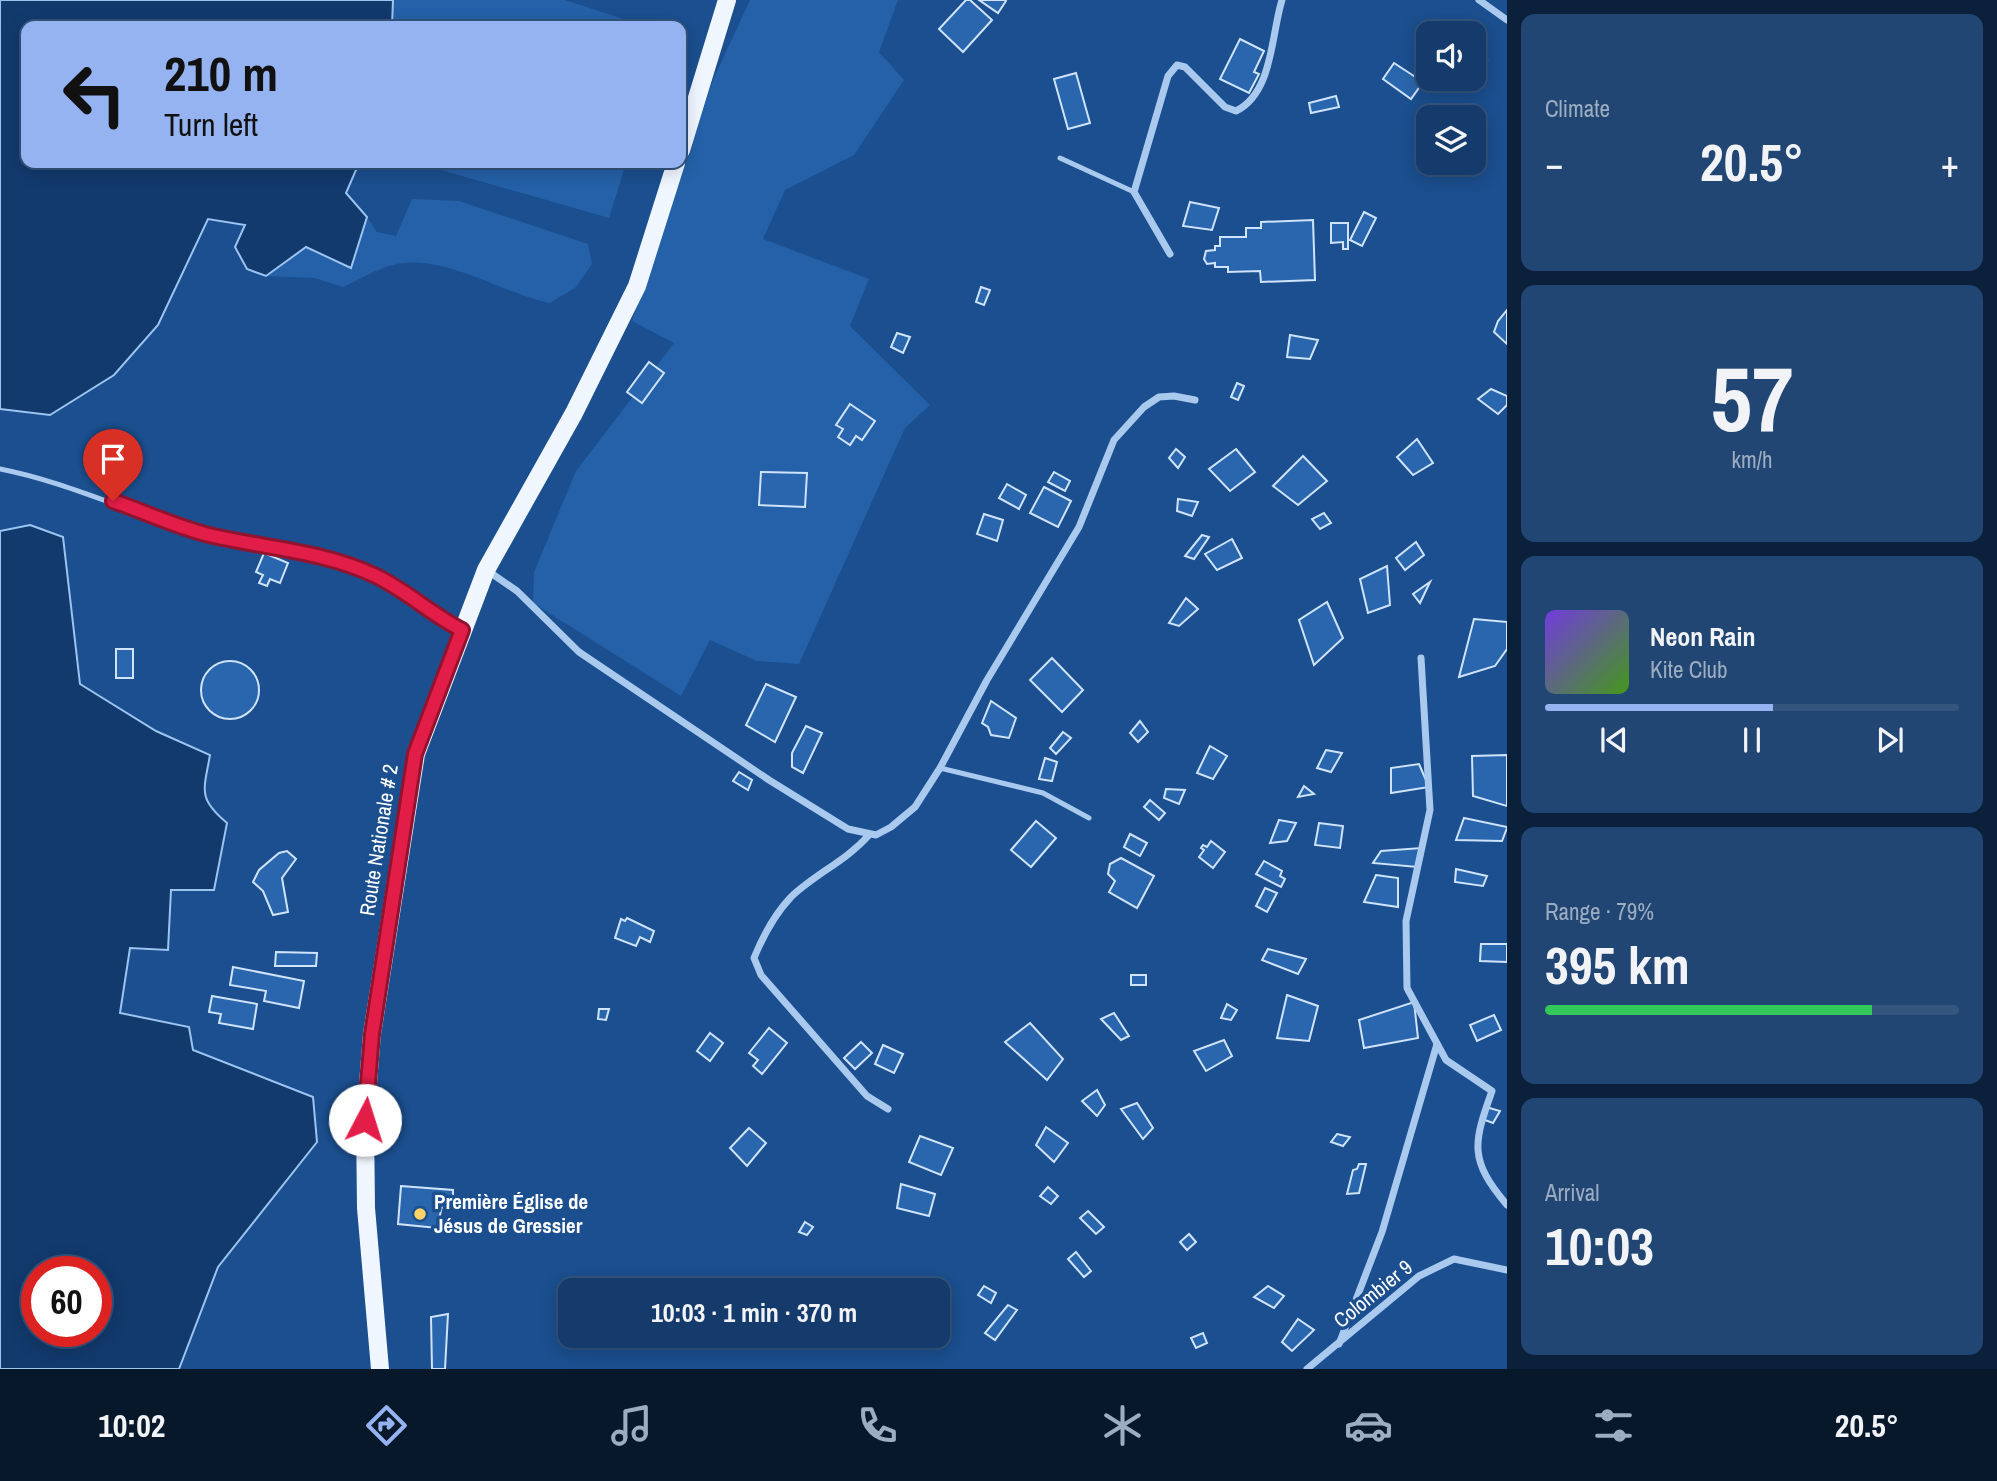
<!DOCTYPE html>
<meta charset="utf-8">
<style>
:root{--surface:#143b6b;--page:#214673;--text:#f1f3f6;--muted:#9dadc1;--line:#33557e;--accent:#95b2f1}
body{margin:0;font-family:"Archivo Narrow",sans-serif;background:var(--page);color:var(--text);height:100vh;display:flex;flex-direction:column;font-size:26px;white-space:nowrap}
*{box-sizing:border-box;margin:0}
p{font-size:23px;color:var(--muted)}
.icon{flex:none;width:38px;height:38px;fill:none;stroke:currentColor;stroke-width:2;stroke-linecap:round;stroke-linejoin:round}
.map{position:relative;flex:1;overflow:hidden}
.drawer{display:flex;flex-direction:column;gap:14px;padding:14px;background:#0b203b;width:490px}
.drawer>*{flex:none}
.top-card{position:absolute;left:21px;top:21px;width:665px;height:147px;border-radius:14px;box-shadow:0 4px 18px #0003,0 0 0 2px var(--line);background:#95b2f1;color:#111;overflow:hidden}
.buttons{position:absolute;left:1416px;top:21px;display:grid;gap:14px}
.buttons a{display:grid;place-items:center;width:70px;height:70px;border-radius:14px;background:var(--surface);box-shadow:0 4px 18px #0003,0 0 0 2px var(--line);font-size:35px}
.speed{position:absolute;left:21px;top:1256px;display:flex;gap:14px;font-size:35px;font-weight:700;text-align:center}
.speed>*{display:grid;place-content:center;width:91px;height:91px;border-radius:50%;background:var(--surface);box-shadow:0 4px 18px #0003,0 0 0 2px var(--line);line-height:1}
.speed .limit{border:10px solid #d22;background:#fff;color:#111}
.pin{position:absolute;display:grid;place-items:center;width:60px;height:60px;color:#fff;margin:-72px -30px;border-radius:50% 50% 50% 0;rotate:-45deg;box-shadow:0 0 7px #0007}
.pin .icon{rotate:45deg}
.me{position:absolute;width:77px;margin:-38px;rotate:5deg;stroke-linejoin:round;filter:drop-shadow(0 0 5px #0008)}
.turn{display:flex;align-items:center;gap:24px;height:147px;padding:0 28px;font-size:32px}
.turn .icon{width:91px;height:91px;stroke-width:2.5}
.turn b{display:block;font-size:49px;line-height:60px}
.big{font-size:52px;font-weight:700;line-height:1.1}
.drawer .card{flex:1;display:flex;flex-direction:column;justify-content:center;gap:10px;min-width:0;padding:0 24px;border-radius:14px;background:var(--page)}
.drawer .dial{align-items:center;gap:0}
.dial b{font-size:91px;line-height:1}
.song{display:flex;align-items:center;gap:21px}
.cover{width:84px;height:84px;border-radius:10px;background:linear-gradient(135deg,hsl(260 70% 55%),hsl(100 70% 35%))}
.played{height:7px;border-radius:4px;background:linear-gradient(90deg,var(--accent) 55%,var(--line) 55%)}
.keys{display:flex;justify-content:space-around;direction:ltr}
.heat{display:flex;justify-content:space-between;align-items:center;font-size:38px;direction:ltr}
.charge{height:10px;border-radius:5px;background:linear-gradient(90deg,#34c759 79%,var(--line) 0)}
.trip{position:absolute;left:558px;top:1278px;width:392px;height:70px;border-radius:14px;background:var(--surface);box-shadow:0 4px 18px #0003,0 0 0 2px var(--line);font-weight:700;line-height:70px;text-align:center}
.tabs{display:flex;height:112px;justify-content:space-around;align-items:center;background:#08182b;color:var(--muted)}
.tabs .icon{width:49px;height:49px}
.tabs .current{color:var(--accent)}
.tabs b{font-size:32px;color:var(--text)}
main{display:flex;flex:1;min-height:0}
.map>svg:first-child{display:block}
.green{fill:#2461a8}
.water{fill:#123a6d;stroke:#9cc4f0;stroke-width:2;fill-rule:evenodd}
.building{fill:#2a66ad;stroke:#cfe3fa;stroke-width:2}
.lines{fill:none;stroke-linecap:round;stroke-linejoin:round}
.lane{stroke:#a9c9ee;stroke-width:5}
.street{stroke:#a9c9ee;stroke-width:7}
.primary{stroke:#f0f6ff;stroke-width:18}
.route-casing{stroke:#92132f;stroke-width:18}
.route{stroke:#e11d48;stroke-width:12}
.poi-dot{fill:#ffd166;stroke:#1b4f8f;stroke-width:2.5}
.labels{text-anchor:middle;stroke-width:7;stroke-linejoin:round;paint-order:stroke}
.street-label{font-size:21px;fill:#fff;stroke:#1b4f8f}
.poi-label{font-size:21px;font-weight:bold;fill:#fff;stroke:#1b4f8f;text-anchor:start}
</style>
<main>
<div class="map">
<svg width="1507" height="1369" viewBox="0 0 1507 1369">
<rect width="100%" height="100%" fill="#1b4f8f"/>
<!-- green -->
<g class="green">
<polygon points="393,0 565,0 645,26 392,26"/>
<polygon points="750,0 898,0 879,52 904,80 854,155 785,190 763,239 869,279 850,326 930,405 905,428 799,664 757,661 710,640 681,696 533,603 534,572 576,471 674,343 632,321 713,80"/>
<polygon points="417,163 626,163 609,218"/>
<path d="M412 199 459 201 588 244 592 264 576 287 550 303C502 294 443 252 393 265 376 269 359 280 343 287L314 278 266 276 306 247 351 268 367 217 377 232 396 236Z"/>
</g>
<!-- water -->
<g class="water">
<polygon points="0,0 393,0 392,26 26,26 26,163 359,163 346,193 367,217 351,268 306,247 266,276 247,269 235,247 245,225 208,219 158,325 114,375 50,415 0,409"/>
<path d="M30 525 63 537 80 684 156 731 210 755C204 790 197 798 227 823L214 890H171L168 950 130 948 120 1013 189 1027 193 1050 313 1097 317 1142 218 1267 179 1369H0V531ZM37 1272H96V1332H37Z"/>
</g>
<!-- building -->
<g class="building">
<polygon points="966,0 970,0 992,20 963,52 939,29"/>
<polygon points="979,0 1005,0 1006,1 998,13"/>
<polygon points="1459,27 1456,33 1444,33 1444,28"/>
<polygon points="1240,39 1264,51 1254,72 1259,74 1249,93 1220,79"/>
<polygon points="1474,54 1487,61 1480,74 1474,70"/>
<polygon points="1394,63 1423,82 1411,99 1383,79"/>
<polygon points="1076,73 1090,123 1068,129 1054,79"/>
<polygon points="1336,96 1339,107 1311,113 1309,103"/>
<polygon points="1190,202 1219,208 1212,230 1183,226"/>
<polygon points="1364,212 1376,218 1362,246 1350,240"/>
<polygon points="1313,220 1315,280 1261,282 1260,271 1228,272 1228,267 1215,267 1215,263 1207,264 1204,259 1206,251 1215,250 1215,246 1220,246 1220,237 1246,237 1246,228 1261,228 1261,222"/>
<polygon points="1331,223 1348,223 1348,249 1343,249 1343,242 1331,243"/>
<polygon points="981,287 990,290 984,305 976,302"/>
<polygon points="1507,310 1507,344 1494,332 1498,321"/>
<polygon points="897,333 910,337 903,353 891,347"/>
<polygon points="1290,335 1318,340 1310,359 1287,357"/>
<polygon points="649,362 664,373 642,403 627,392"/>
<polygon points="1237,383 1244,386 1238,400 1231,397"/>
<polygon points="1491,389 1507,396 1507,405 1498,414 1478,399"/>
<polygon points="850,404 875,421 862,440 856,436 850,445 838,437 843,429 836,425"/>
<polygon points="1417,439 1433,463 1413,475 1397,457"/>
<polygon points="1176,449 1185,457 1178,468 1169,458"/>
<polygon points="1236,449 1255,472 1230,491 1209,469"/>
<polygon points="1303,456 1327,481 1298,505 1273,486"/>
<polygon points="761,472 807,473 805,507 759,505"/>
<polygon points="1054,472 1070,481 1065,491 1048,482"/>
<polygon points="1007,484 1026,495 1019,509 999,498"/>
<polygon points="1044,487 1071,501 1058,527 1030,513"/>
<polygon points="1178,499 1198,502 1192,516 1177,511"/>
<polygon points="1324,513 1331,523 1320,529 1312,519"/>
<polygon points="984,514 1003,520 997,541 977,534"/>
<polygon points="1202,535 1209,537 1194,559 1185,556"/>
<polygon points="1232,539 1242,558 1217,570 1205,554"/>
<polygon points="1416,542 1424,555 1405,570 1396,558"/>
<polygon points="264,553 288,563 280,583 270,579 267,586 259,583 263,575 256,572"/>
<polygon points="1387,566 1390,605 1368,613 1360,579"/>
<polygon points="1430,582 1420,603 1413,594"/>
<polygon points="1186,598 1198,609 1179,626 1169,623"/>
<polygon points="1327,602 1343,638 1314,665 1299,620"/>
<polygon points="1474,619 1507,622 1507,649 1495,666 1459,677"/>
<rect x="116" y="649" width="17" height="29"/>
<polygon points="1052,658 1083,690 1062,712 1030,680"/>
<circle cx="230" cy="690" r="29"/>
<polygon points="766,684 796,697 775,742 746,725"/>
<polygon points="991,701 1016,718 1009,738 991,735 988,727 982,723"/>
<polygon points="1140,721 1148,732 1138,742 1130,733"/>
<polygon points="806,726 822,733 803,773 792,767 792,753"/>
<polygon points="1063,732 1071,738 1056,754 1050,748"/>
<polygon points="1210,746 1227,756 1213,779 1197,773"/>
<polygon points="1326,750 1342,753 1331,772 1317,768"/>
<polygon points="1507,755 1507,806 1473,796 1472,756"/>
<polygon points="1045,758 1057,762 1052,781 1039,779"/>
<polygon points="1419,764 1429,787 1391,793 1391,768"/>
<polygon points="739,772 752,780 748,790 733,781"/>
<polygon points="1304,786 1314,794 1298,797"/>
<polygon points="1166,789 1185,790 1179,804 1164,798"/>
<polygon points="1150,800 1165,813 1159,820 1144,807"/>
<polygon points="1464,818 1507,827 1507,828 1502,841 1456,840"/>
<polygon points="1279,820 1296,823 1287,841 1270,843"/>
<polygon points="1036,821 1056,838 1031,867 1011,850"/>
<polygon points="1319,823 1343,826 1340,848 1315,845"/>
<polygon points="1130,834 1147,843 1140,856 1124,847"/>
<polygon points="1211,841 1225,852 1213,868 1199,857 1204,850 1201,848 1203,845 1207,847"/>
<polygon points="1421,848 1417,867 1373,863 1381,851"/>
<polygon points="287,851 296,859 282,878 288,912 273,915 263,891 253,882 259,870 279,853"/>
<polygon points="1121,858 1154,876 1137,908 1109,892 1115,881 1108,874 1110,864"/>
<polygon points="1264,861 1282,871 1280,876 1285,879 1281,887 1256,874"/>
<polygon points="1456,869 1487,876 1483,886 1455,882"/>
<polygon points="1376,875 1398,878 1398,907 1364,902"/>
<polygon points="1265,888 1277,893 1267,912 1256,906"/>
<polygon points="627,918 654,931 650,942 640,937 636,946 615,938 621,919 625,921"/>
<polygon points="1481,944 1507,944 1507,962 1480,961"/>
<polygon points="1268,949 1306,959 1298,974 1262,960"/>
<polygon points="276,952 317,953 316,966 275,966"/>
<polygon points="233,967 304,981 299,1008 264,1001 266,991 230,985"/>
<rect x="1131" y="975" width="15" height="10"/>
<polygon points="1287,995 1318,1006 1309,1041 1277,1038"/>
<polygon points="212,996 257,1004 253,1029 219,1023 221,1014 209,1012"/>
<polygon points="1414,1002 1418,1038 1364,1048 1359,1020"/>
<polygon points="1227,1004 1237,1010 1231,1020 1221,1018"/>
<polygon points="599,1009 609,1009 606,1020 598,1019"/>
<polygon points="1114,1013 1129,1036 1121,1040 1101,1019"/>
<polygon points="1494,1015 1501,1030 1477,1041 1470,1025"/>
<polygon points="1030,1023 1063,1059 1047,1080 1005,1042"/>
<polygon points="769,1028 787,1043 762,1074 753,1066 758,1060 749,1053"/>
<polygon points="710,1033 723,1043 710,1061 697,1051"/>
<polygon points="1224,1040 1232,1056 1206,1071 1194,1051"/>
<polygon points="861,1042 872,1053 855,1069 844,1058"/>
<polygon points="883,1045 903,1054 894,1073 875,1064"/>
<polygon points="1097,1090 1105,1105 1097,1116 1082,1101"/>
<polygon points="1137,1103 1153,1128 1143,1139 1121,1109"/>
<polygon points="1486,1107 1500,1111 1493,1123 1482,1119"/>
<polygon points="1046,1127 1068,1143 1054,1162 1036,1145"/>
<polygon points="749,1128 766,1143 747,1166 730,1148"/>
<polygon points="1337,1134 1350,1137 1343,1146 1331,1142"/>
<polygon points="920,1136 953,1148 941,1175 909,1162"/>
<polygon points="1359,1164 1366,1164 1359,1193 1347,1194 1353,1170 1357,1169"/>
<polygon points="901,1184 935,1194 929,1216 897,1208"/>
<polygon points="401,1186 453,1190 453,1203 443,1202 437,1228 398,1224"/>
<polygon points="1048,1187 1058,1196 1051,1204 1040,1196"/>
<polygon points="1088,1211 1104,1227 1096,1234 1080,1218"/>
<polygon points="805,1222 813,1227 807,1235 799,1232"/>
<polygon points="1189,1234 1196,1242 1187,1250 1180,1242"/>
<polygon points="1076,1252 1091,1271 1084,1277 1068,1259"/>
<polygon points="984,1286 996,1293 991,1303 978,1295"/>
<polygon points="1268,1286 1284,1296 1274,1308 1254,1297"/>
<polygon points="1008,1305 1017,1310 995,1340 985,1333"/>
<polygon points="448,1314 445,1369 432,1369 431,1317"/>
<polygon points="1298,1319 1314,1330 1292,1351 1282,1342"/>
<polygon points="1203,1333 1207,1343 1196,1348 1191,1338"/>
<polygon points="690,1335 712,1335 713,1336 695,1346"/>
</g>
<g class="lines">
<!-- lane -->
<g class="lane">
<polyline points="1060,158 1134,192"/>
<path d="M0 469C72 483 138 517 208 535 263 549 321 552 374 575 405 588 429 613 459 628"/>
<polyline points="940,768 1043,793 1089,818"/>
</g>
<!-- street -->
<g class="street">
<polyline points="1479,0 1507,20"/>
<path d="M1170 254 1134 192 1168 76 1177 65 1185 67 1225 107 1236 111C1273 93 1271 35 1282 0"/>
<polyline points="488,571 517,591 579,652 769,780 848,829 876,835 891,827 915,807 940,768 987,680 1079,527 1114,440 1144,407 1159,397 1174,396 1195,400"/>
<path d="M1421 658 1430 810 1406 921 1407 988 1446 1060 1492 1091C1473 1144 1469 1160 1507 1205"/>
<path d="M869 835C846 861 815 874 791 897 774 915 763 936 754 958L761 975 867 1096 888 1109"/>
<polyline points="1339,1344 1382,1232 1437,1044"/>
<polyline points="1307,1369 1419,1276 1454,1259 1507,1270"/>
</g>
<!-- primary -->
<g class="primary">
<polyline points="681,150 727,0"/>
<polyline points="380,1369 366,1208 365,1120 372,1034 416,754 486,570 574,413 637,286 676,163"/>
</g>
</g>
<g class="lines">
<!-- route casing -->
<g class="route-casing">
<path id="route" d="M113 501C145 512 177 527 209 535 264 548 324 551 376 576 407 591 431 614 462 630L415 754 372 1034 365 1120"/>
</g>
<!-- route -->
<use href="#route" class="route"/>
</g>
<!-- markers -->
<circle class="poi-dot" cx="420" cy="1214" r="7"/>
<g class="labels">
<!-- street labels -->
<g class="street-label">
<text transform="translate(379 840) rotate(-81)" y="7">Route Nationale # 2</text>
<text transform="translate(1373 1294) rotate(-39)" y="7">Colombier 9</text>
</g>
<!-- poi labels -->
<g class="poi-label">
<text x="434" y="1209">Première Église de<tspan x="434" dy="24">Jésus de Gressier</tspan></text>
</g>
</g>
</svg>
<div class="buttons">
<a><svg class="icon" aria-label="sound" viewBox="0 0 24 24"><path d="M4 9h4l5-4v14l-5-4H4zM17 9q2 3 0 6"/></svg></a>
<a><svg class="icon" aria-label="layers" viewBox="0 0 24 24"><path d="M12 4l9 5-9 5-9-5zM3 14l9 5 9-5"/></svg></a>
</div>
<div class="speed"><div class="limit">60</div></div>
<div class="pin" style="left:113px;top:501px;background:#d93025"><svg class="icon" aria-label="arrive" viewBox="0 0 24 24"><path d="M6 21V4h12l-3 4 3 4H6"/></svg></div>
<svg class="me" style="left:365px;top:1120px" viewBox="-20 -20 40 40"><circle r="19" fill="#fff"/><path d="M0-13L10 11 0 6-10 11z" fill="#e11d48"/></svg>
<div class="trip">10:03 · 1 min · 370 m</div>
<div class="top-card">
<div class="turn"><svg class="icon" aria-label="left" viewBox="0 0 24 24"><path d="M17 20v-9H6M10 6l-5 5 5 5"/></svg><div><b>210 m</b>Turn left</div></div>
</div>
</div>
<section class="drawer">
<div class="card"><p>Climate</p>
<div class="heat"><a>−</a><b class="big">20.5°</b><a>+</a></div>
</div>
<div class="card dial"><b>57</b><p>km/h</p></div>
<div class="card">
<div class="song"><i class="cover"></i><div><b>Neon Rain</b><p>Kite Club</p></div></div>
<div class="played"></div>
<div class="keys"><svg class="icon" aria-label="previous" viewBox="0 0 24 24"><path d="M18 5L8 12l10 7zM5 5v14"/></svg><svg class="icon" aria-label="pause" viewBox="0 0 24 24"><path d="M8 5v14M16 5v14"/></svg><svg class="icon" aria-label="next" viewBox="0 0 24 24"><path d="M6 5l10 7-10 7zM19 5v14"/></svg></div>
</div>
<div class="card"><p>Range · 79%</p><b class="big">395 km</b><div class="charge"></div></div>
<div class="card"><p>Arrival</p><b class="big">10:03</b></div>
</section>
</main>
<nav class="tabs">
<b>10:02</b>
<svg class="icon current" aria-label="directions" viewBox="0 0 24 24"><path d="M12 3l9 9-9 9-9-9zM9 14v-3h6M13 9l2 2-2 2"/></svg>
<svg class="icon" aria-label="music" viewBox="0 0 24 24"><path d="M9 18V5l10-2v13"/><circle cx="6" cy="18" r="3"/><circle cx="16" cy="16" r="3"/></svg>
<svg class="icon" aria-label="phone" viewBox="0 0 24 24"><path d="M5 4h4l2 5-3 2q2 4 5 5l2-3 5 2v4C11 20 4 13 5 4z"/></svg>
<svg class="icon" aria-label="climate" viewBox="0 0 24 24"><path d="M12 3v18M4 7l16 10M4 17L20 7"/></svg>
<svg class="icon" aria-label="car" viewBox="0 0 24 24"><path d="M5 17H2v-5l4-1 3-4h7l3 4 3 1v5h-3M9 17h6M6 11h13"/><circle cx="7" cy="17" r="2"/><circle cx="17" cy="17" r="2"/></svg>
<svg class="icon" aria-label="filters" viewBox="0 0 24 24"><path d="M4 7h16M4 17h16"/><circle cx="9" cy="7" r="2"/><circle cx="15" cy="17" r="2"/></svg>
<b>20.5°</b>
</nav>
